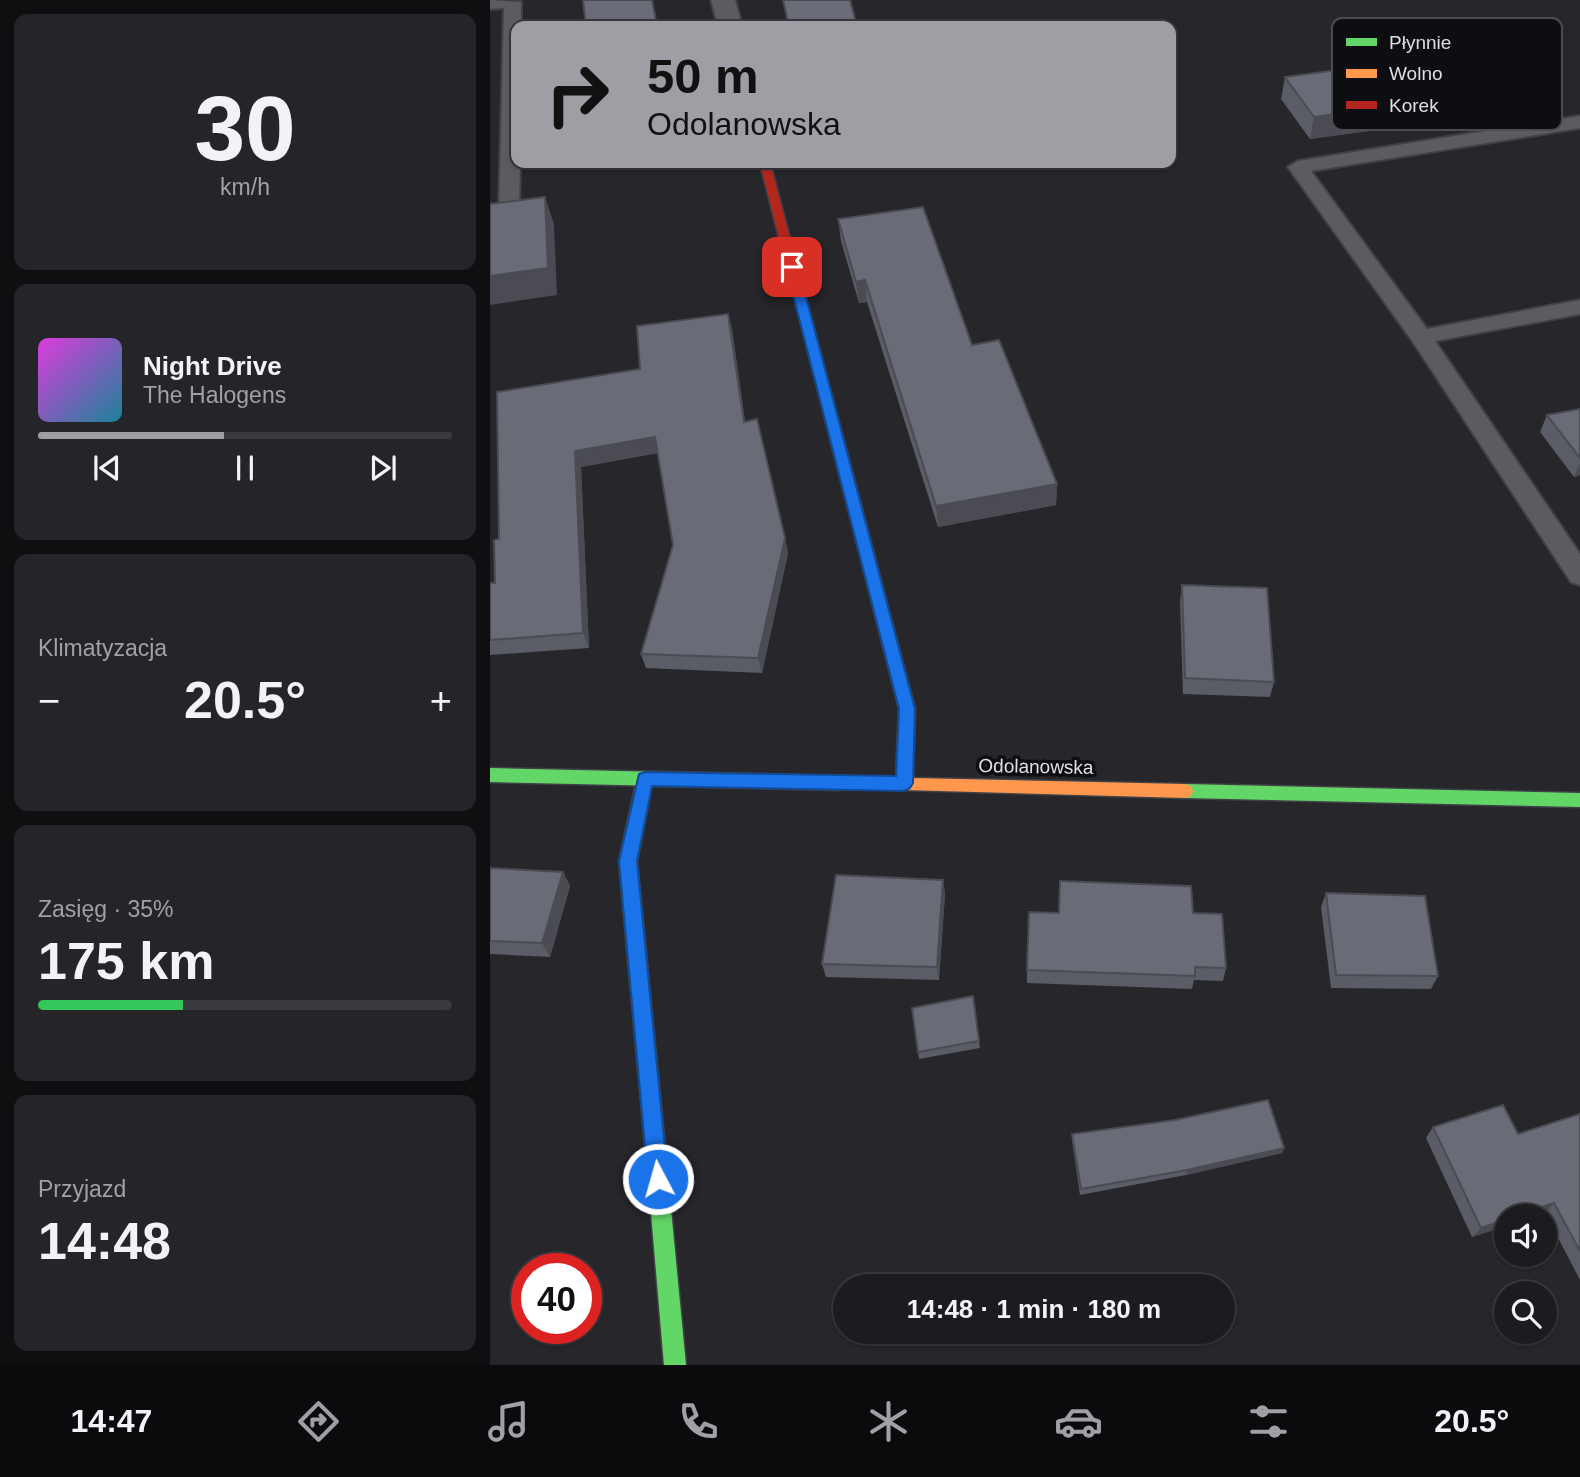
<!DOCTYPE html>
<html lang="pl">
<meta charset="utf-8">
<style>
:root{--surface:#1c1c20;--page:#252529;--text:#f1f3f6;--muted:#a0a1a5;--line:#3a3a3e;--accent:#9e9ea4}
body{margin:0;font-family:Helvetica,sans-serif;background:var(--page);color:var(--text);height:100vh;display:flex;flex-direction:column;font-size:26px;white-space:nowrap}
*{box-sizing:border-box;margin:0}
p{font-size:23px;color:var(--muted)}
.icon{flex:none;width:38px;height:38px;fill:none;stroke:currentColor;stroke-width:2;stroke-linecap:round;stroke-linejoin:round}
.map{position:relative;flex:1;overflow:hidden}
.drawer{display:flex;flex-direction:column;gap:14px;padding:14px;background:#0f0f12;width:490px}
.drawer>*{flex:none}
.guide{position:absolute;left:21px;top:21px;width:665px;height:147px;border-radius:14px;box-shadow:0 2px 5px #0004,0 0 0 2px var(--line);background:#9e9ea4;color:#111;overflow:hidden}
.controls{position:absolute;left:1004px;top:1204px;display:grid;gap:14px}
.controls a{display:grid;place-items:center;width:63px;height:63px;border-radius:50%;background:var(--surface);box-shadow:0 2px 5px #0004,0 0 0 2px var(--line);font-size:35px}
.speed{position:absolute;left:21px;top:1253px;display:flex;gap:14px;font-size:35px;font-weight:700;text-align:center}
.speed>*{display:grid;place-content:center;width:91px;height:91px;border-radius:50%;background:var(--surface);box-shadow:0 2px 5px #0004,0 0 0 2px var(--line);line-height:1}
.speed .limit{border:10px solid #d22;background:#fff;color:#111}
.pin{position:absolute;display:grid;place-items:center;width:60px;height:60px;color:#fff;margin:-30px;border-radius:14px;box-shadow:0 4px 10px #0006}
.me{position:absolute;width:77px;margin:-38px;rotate:354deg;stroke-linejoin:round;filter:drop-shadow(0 0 5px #0008)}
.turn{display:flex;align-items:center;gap:24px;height:147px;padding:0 21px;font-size:32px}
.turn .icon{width:91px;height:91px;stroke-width:2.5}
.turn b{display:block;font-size:49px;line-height:60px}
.big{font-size:52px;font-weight:600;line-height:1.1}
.drawer .widget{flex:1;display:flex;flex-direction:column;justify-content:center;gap:10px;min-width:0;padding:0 24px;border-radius:14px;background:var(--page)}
.drawer .dial{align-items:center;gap:0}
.dial b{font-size:91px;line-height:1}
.song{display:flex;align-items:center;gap:21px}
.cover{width:84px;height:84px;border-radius:10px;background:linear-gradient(135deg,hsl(300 70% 55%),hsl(190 70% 35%))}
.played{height:7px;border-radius:4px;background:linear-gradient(90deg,var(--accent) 45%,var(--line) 45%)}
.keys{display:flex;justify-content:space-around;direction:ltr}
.heat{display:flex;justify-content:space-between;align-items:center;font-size:38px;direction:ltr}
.charge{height:10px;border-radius:5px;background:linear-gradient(90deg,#34c759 35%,var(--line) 0)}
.trip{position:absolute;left:343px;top:1274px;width:402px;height:70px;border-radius:35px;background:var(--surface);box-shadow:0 2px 5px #0004,0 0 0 2px var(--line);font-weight:600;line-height:70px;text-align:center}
.menu{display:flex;height:112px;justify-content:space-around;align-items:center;background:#0b0b0d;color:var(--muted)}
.menu .icon{width:49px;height:49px}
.menu .active{color:var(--accent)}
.menu b{font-size:32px;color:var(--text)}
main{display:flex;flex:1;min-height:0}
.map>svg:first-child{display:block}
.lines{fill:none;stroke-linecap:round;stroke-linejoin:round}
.lane-casing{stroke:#404146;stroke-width:4}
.street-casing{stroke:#404146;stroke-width:4}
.fast-casing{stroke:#404146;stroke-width:3}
.slow-casing{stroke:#404146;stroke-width:3}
.jam-casing{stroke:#404146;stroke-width:3}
.lane{fill:#5b5c60;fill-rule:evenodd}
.street{fill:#5b5c60;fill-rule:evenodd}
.fast{fill:#63d668;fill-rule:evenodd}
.slow{fill:#ff974d;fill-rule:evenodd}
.jam{fill:#b3261e;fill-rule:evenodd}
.wall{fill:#5a5c66}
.shaded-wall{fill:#4a4b53}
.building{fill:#696b77;stroke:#4a4b53;stroke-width:2}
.route{fill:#1a73e8;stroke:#114b97;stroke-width:2}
.labels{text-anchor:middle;stroke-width:7;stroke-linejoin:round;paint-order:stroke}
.street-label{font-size:19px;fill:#dedfe5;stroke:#0d0e12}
.key{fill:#0d0e12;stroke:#4c4d51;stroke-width:2}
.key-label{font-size:19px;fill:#dedfe5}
</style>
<main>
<section class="drawer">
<div class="widget dial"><b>30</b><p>km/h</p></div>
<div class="widget">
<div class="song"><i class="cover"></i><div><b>Night Drive</b><p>The Halogens</p></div></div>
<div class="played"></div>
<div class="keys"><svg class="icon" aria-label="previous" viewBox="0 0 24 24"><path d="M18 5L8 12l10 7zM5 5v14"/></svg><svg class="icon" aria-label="pause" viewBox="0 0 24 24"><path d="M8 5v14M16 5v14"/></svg><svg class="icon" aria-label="next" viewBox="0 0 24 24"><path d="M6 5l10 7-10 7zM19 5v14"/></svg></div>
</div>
<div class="widget"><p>Klimatyzacja</p>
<div class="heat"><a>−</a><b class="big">20.5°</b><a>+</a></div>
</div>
<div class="widget"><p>Zasięg · 35%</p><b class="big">175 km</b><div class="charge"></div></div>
<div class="widget"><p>Przyjazd</p><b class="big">14:48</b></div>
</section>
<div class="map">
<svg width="1090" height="1365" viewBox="0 0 1090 1365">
<rect width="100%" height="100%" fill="#26262b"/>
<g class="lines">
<!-- lane casing -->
<g class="lane-casing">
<g id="lane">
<polygon points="0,0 31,2 31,26 26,26 26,163 30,163 29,211 26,215 0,220 0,208 9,206 14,8 0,9"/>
<polygon points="1090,116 1090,128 821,171 937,329 1090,300 1090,314 945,341 1090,554 1090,585 1081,582 923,342 798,167 808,161"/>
</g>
</g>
<!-- street casing -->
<g class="street-casing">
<polygon id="street" points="221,0 245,0 252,26 228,26"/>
</g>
<!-- fast casing -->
<g class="fast-casing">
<g id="fast">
<polygon points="0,768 350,776 356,778 358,783 356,788 350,790 0,782"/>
<polygon points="695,784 1090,793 1090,807 695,798 689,796 687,791 689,786"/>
<polygon points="168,1168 175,1171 178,1178 196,1365 174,1365 158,1178 161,1171"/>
</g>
</g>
<!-- slow casing -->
<g class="slow-casing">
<polygon id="slow" points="365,504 372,509 425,709 423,778 695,784 701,786 703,791 701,796 695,798 344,788 342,783 344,778 350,776 406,777 409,709 358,509"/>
</g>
<!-- jam casing -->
<g class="jam-casing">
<g id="jam">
<polygon points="270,163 280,163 372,509 365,514 358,509"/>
<polygon points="155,772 161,774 163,779 147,861 178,1178 175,1185 168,1188 161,1185 158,1178 129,861 147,779 149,774"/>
</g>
</g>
<!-- lane -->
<use href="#lane" class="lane"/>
<!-- street -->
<use href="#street" class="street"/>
<!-- fast -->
<use href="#fast" class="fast"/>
<!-- slow -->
<use href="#slow" class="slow"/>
<!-- jam -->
<use href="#jam" class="jam"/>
</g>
<!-- wall -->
<g class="wall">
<polygon points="795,77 1003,114 820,139 791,99"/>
<polygon points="348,219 482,345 567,484 566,505 448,527 377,302 369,303 351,241"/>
<polygon points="238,314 242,329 255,421 295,538 298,553 272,673 156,668 151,654 183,545 168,453 91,467 99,648 0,655 0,583 5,583 9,539 150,369"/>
<polygon points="1090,409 1090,475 1084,477 1050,432 1057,415"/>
<polygon points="692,585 784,682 780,697 693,694 690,601"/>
<polygon points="0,868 73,872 80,886 60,957 0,954"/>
<polygon points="453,880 455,894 449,980 336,977 332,964"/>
<polygon points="836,893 948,976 941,989 841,988 831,907"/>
<polygon points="569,913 703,913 736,968 733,981 704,980 702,989 537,983 537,970"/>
<polygon points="422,1008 489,1041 490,1048 429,1059"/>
<polygon points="1090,1114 1090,1280 1055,1213 982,1237 936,1138 943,1127 1028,1134"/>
<polygon points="582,1134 794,1148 792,1153 696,1175 590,1195 582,1140"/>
</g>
<!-- shaded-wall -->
<g class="shaded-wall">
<polygon points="1010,91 1003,114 820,139 824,117"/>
<polygon points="55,197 64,224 67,295 0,305 0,276"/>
<polygon points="375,280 377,302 369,303 366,282"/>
<polygon points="238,314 242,329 257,437 254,422"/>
<polygon points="165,437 170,452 91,467 99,648 93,633 85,451"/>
<polygon points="1090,463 1090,475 1084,477"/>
<polygon points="567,484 566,505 448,527 446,506"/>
<polygon points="295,538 298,553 272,673 268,658"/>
<polygon points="73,872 80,886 60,957 52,943"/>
<polygon points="453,880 455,894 449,980 447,967"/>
<polygon points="794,1148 792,1153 696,1175 697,1170"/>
<polygon points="1064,1203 1055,1213 1044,1216 1024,1216"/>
<polygon points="1017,1219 1017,1226 982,1237 991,1228"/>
</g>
<!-- building -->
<g class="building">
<polygon points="93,0 162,0 167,26 96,26"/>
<polygon points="293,0 360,0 367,26 299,26"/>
<polygon points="975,53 1010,91 824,117 795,77"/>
<polygon points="55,197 58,268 0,276 0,204"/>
<polygon points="433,207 482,345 509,340 567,484 446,506 375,280 366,282 348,219"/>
<polygon points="238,314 254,422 267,419 295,538 268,658 151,654 183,545 165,437 85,451 93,633 0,640 0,583 5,583 4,540 9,539 7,392 150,369 147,326"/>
<polygon points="1090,409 1090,458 1057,415"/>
<polygon points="692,585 777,588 784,682 695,678"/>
<polygon points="0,868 73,872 52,943 0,941"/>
<polygon points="346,875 453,880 447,967 332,964"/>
<polygon points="570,881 701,886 703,913 732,914 736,968 705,967 705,976 537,970 539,912 569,913"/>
<polygon points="836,893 935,896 948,976 846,975"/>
<polygon points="483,996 489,1041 428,1052 422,1008"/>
<polygon points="778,1100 794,1148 697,1170 591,1189 582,1134 685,1120"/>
<polygon points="1013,1105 1028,1134 1090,1114 1090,1251 1064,1203 1024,1216 1017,1216 1017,1219 991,1228 943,1127"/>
</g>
<!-- route -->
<polygon class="route" points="302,263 308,267 425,709 423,783 420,788 414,791 162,786 147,861 178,1179 175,1187 168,1190 161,1187 158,1179 129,861 149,774 155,772 406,776 409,709 296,267"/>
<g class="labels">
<!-- street labels -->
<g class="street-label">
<text transform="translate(546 766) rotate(1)" y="7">Odolanowska</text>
</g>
</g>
<!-- legend -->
<rect x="842" y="18" width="230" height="112" rx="10" class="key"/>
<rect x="856" y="38" width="31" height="8" fill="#63d668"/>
<rect x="856" y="69" width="31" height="9" fill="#ff974d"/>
<rect x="856" y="101" width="31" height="8" fill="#b3261e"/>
<g class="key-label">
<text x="899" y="49">Płynnie</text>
<text x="899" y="80">Wolno</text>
<text x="899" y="112">Korek</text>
</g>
</svg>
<div class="controls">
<a><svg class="icon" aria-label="sound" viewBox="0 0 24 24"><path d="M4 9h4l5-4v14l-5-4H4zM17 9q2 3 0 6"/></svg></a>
<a><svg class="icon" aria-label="search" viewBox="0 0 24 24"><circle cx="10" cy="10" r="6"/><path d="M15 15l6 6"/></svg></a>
</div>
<div class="speed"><div class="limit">40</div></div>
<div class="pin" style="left:302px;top:267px;background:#d93025"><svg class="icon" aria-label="arrive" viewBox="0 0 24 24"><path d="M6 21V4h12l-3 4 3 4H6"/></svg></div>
<svg class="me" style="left:168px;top:1179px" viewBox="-20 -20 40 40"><circle r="17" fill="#1a73e8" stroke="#fff" stroke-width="3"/><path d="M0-11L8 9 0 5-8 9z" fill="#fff"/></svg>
<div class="trip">14:48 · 1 min · 180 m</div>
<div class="guide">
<div class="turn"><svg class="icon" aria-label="right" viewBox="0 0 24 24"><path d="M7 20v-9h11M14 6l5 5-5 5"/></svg><div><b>50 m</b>Odolanowska</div></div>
</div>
</div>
</main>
<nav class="menu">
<b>14:47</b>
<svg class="icon active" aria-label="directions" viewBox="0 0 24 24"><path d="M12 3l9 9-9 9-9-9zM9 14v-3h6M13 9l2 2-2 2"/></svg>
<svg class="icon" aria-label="music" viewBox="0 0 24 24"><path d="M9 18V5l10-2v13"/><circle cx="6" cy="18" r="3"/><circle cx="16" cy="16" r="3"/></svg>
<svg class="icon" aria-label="phone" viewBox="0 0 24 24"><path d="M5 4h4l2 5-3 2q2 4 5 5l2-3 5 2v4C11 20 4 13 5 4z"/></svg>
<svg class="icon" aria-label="climate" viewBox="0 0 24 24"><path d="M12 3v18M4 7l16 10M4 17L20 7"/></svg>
<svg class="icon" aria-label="car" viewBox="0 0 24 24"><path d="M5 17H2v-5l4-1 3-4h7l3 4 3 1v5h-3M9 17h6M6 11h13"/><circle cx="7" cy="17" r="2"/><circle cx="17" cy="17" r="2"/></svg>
<svg class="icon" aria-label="filters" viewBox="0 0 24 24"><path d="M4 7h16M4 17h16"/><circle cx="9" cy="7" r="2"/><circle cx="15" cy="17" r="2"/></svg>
<b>20.5°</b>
</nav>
